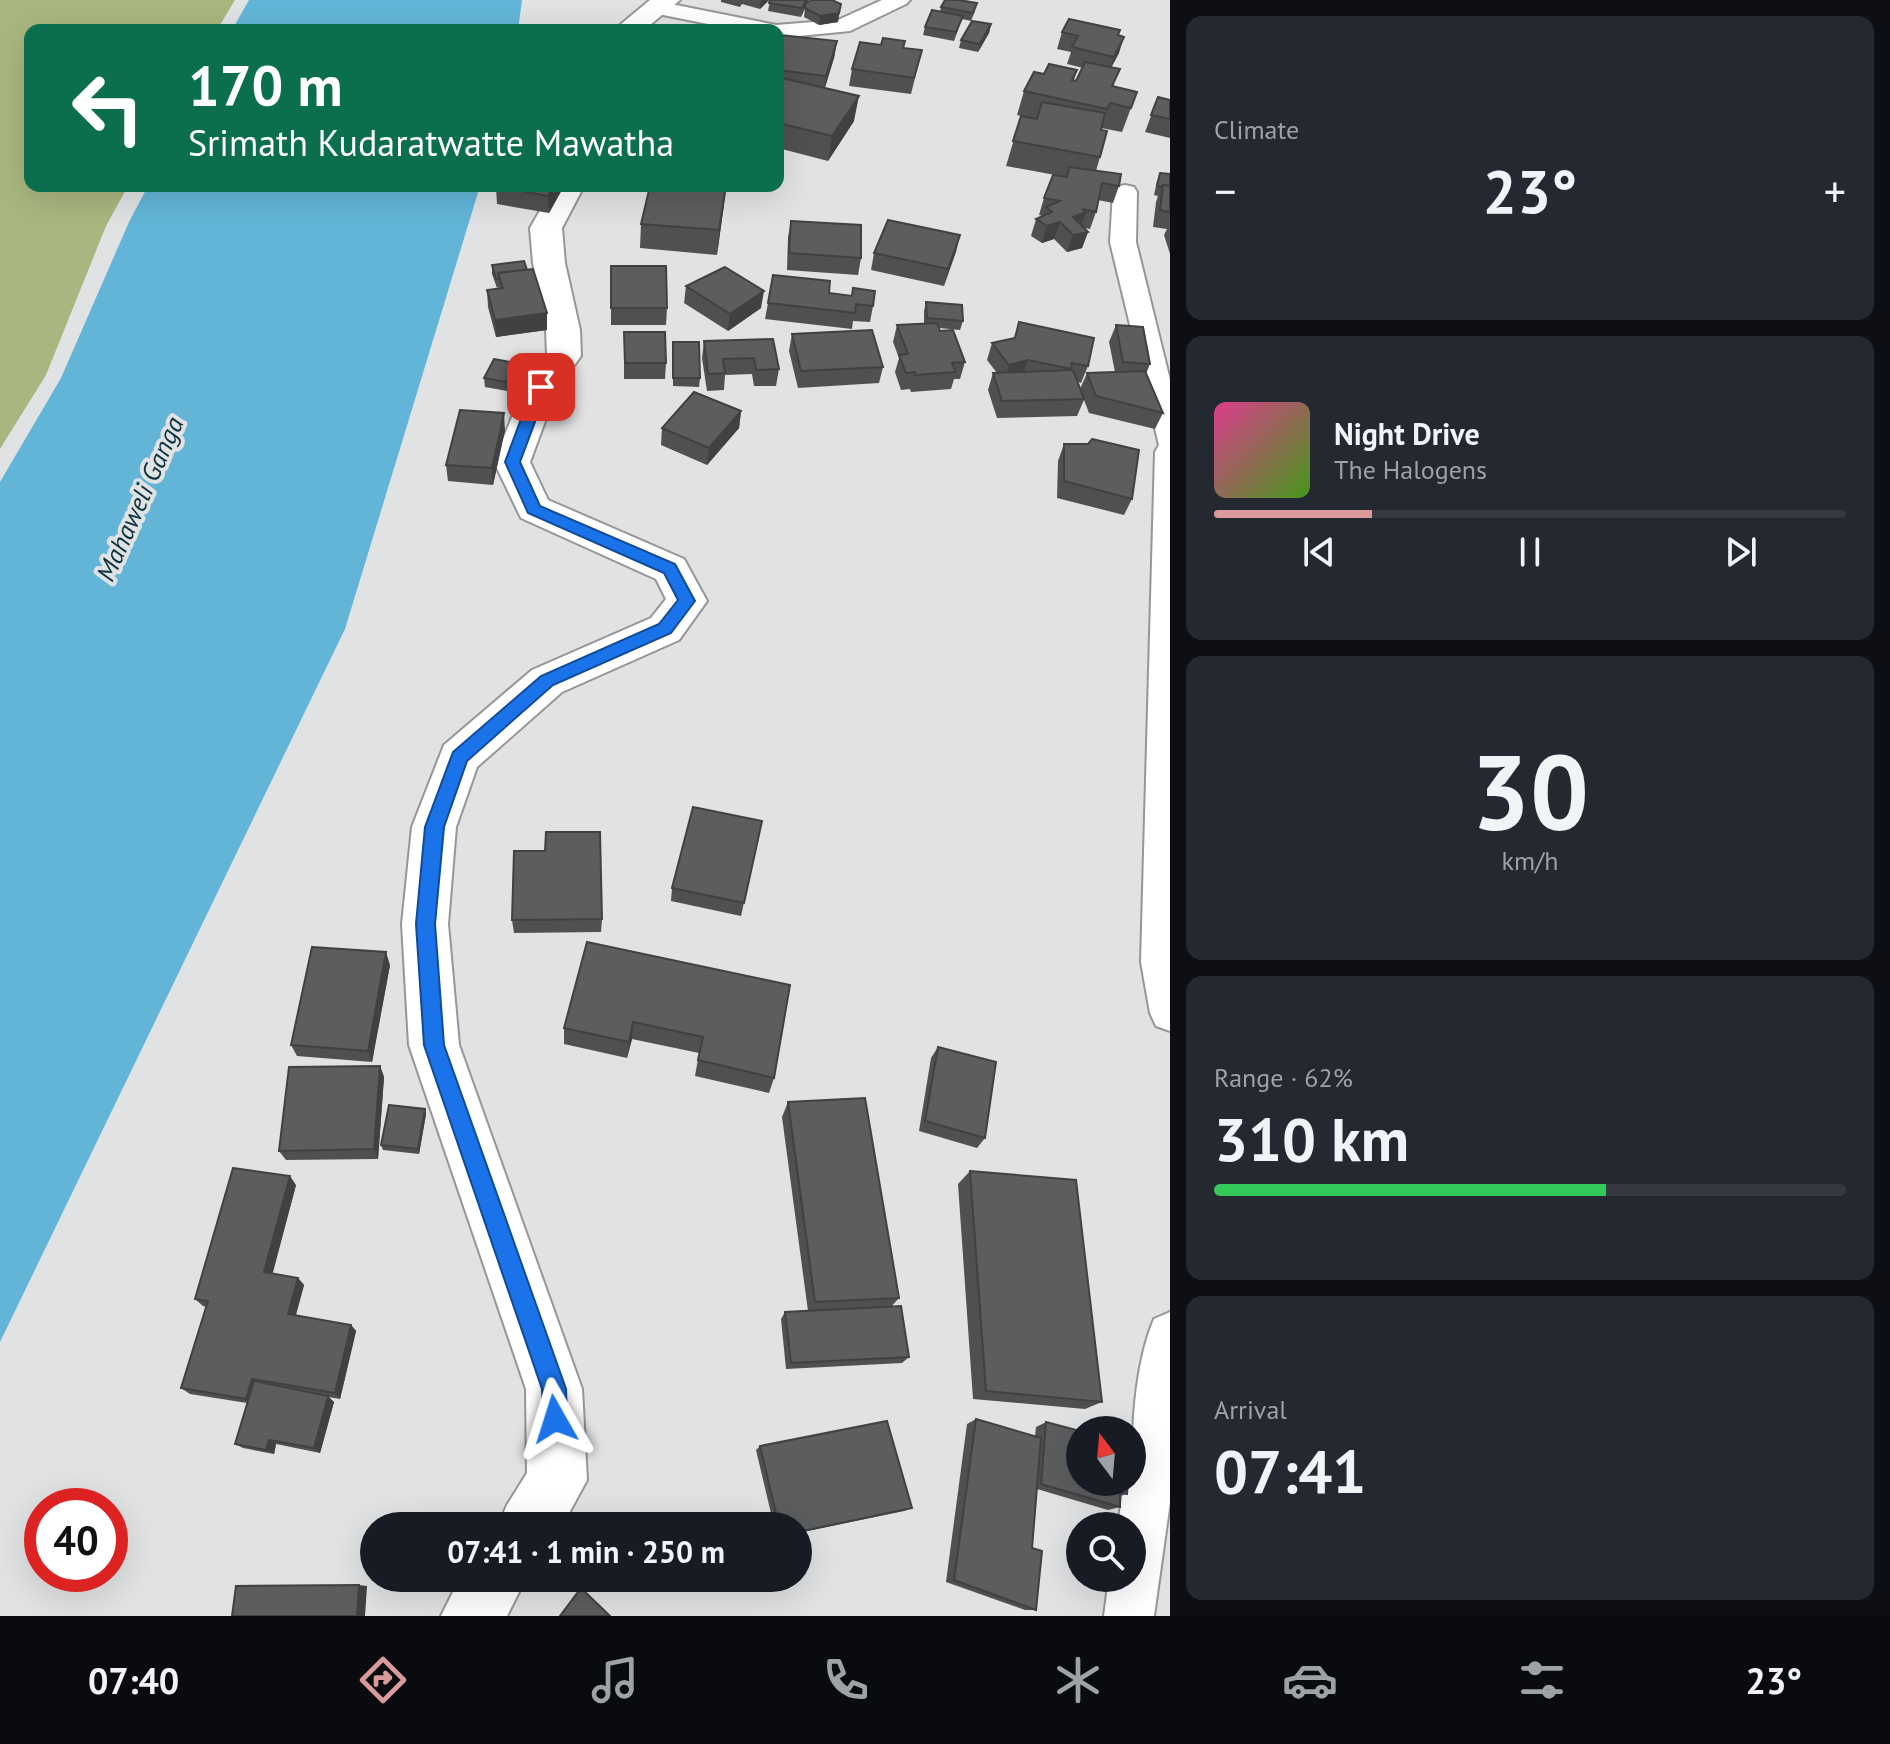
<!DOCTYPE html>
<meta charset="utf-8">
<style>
:root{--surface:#171b24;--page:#242831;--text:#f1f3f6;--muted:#9ea1a6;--line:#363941;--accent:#d99a9b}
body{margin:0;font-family:"PT Sans",sans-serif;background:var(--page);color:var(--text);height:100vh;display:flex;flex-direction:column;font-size:30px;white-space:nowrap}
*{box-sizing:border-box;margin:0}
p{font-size:26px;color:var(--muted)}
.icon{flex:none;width:44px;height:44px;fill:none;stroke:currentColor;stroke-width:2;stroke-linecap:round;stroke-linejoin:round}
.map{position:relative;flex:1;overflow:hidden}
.drawer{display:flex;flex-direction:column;gap:16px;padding:16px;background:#0d0f14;width:720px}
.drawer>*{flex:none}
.guide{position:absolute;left:24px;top:24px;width:760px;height:168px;border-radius:16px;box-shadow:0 8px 32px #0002;background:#0b6e4f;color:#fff;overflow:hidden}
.needle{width:52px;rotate:344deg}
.buttons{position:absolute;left:1066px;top:1416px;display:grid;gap:16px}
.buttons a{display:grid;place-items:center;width:80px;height:80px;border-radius:50%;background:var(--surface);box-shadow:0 8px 32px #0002;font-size:40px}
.speed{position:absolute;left:24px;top:1488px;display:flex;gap:16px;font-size:40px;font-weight:700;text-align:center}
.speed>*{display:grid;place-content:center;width:104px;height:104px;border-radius:50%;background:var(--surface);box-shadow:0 8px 32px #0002;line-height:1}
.speed .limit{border:12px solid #d22;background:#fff;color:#111}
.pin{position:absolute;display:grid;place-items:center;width:68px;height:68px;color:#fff;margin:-34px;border-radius:16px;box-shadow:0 4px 12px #0006}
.me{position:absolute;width:88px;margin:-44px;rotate:354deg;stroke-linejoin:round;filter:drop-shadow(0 0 6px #0008)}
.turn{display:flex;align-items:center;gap:28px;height:168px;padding:0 32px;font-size:36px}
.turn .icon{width:104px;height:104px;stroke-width:2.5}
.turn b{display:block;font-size:56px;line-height:68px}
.big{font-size:60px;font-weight:600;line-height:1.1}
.drawer .card{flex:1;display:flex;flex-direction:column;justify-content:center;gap:12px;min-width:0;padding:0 28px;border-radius:16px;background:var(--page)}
.drawer .dial{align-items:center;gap:0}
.dial b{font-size:104px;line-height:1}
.song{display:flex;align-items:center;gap:24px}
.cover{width:96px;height:96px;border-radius:12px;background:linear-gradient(135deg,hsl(330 70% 55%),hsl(100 70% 35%))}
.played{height:8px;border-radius:4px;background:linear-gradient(90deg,var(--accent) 25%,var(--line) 25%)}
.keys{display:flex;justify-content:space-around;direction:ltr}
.heat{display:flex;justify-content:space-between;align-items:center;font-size:44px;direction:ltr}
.charge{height:12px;border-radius:6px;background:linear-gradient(90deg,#34c759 62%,var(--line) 0)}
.trip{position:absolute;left:360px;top:1512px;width:452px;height:80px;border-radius:40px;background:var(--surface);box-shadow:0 8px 32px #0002;font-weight:600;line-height:80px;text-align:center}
.tabs{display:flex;height:128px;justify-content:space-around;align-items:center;background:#090b0e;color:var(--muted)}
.tabs .icon{width:56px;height:56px}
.tabs .selected{color:var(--accent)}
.tabs b{font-size:36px;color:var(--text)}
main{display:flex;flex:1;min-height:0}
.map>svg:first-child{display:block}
.green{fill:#aab67f}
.water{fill:#62b5d7}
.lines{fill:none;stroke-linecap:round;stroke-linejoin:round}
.street-casing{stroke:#959698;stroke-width:4}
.secondary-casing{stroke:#959698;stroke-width:4}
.street{fill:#fff;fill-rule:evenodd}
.secondary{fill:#fff;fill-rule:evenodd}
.wall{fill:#4f5051}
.shaded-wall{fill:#404142}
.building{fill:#5c5d5e;stroke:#404142;stroke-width:2}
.route{fill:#1a73e8;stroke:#114b97;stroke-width:2}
.labels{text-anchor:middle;stroke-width:8;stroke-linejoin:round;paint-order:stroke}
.water-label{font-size:26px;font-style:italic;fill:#0b3341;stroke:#e1e2e4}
</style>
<main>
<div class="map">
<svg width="1170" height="1616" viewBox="0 0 1170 1616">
<rect width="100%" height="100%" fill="#e1e2e4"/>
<!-- green -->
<polygon class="green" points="0,0 235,0 217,30 30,30 30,186 128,186 106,226 46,375 0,449"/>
<!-- water -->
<g class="water">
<polygon points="249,0 522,0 518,30 232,30"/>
<polygon points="148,186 480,186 345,629 0,1342 0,482 61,378 129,222"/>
</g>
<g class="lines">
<!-- street casing -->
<g class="street-casing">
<g id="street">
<polygon points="882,0 910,0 906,4 850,31 778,38 778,30 738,30 648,12 645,7 656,1 776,25 838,20"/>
<polygon points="1125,185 1134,187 1137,192 1136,242 1170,380 1170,1031 1156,1026 1150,1013 1141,962 1155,452 1159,445 1110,242 1113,192 1116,187"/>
<path d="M1170 1312V1502L1154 1616H1104L1109 1578H1132V1526H1118L1124 1482H1132C1132 1431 1134 1366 1154 1319Z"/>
</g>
</g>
<!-- secondary casing -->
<g class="secondary-casing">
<g id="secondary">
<polygon points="650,0 680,0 644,30 614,30"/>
<polygon points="554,186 584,186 562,228 565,263 580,330 581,356 557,389 530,462 548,500 684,559 707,601 679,640 562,692 477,767 456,827 448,924 459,1045 582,1389 587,1480 562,1526 498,1526 507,1505 527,1473 526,1389 409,1045 402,924 412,827 444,745 532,670 651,618 666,599 656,579 521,518 494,462 524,387 547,355 546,330 533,263 530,228"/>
<polygon points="460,1578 526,1578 507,1616 441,1616"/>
</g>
</g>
<!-- street -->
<use href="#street" class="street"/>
<!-- secondary -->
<use href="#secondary" class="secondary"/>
</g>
<!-- wall -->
<g class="wall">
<polygon points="721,0 769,0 760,9 742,4 740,7 721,2"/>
<polygon points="770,0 808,0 808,2 841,4 838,22 819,25 804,17 805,9 801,17 768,11"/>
<polygon points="941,7 975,11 971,21 962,19 954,41 923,35 925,27 940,12"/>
<polygon points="991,24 989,33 978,52 959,48 961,40"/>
<polygon points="1062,32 1118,36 1119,53 1111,68 1114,87 1137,92 1122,132 1101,128 1100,157 1096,171 1119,186 1113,203 1098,200 1096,212 1090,229 1084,228 1088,232 1082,248 1067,252 1054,239 1042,243 1031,236 1036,219 1043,216 1039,215 1044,198 1066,177 1006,166 1021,116 1017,115 1024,91 1044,74 1077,70 1074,80 1076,81 1083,68 1067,64 1071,52 1057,49"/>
<polygon points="778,36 837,41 834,58 825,88 854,121 828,161 778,148"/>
<polygon points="904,48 922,50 911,94 849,86 852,69"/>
<polygon points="1158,97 1170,100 1170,138 1145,132"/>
<polygon points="1160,173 1170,174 1170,254 1164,235 1167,229 1153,227 1156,202 1158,196 1154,195 1157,181"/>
<polygon points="564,186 549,213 497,204 496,187"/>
<polygon points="724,204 717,255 640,248 641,224"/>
<polygon points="791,221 861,258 858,275 787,270 788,237"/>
<polygon points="960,235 944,286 871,270 874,253"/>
<polygon points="492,265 547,330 496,337 488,307 487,290 499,289 499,287 497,288 492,274"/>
<polygon points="611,266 667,308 666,325 611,325"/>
<polygon points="686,286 761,308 728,331 684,303"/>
<polygon points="829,293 873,306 870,322 853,321 852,329 765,319 768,303"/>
<polygon points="926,302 963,321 960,330 939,328 940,331 965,362 960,379 954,379 951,389 911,392 910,389 901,390 895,372 899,358 893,342 897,325 924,323 924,311"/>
<polygon points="1019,322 1088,366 1081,383 1078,382 1080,389 1087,373 1115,372 1109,342 1116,325 1150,364 1146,374 1163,413 1155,429 1089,413 1084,400 1077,416 997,418 988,390 993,373 997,373 987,360 992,343 1014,338"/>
<polygon points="624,332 666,363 665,379 624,379"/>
<polygon points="792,334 883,367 879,383 798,388 789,351"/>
<polygon points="773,339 779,369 776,386 754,386 752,374 725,375 724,390 707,391 702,358 704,341"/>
<polygon points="673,342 700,378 699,387 673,386"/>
<polygon points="515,363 516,372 507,391 485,387 484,378"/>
<polygon points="741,411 739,428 707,465 661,445 662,428"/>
<polygon points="505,430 493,485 448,481 446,465"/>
<polygon points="1064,444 1132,499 1124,515 1057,498 1058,461"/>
<polygon points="762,821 741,916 671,901 672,888"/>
<polygon points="602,919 601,932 514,933 512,920"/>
<polygon points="587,942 774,1078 769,1093 695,1076 699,1053 632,1039 627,1058 564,1044 564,1028"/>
<polygon points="390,965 372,1062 297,1056 291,1045"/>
<polygon points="938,1047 985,1138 977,1148 919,1131 931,1058"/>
<polygon points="380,1066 384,1077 378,1159 286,1160 279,1151"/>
<polygon points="788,1102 899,1298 891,1307 909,1357 902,1363 786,1369 781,1319 785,1312 808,1311 782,1117"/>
<polygon points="425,1109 426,1114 419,1154 383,1150 381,1145"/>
<polygon points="970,1171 1102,1402 1085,1409 973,1399 958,1184"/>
<polygon points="296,1185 272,1274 298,1278 304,1285 296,1315 351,1325 356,1331 340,1399 328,1397 334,1402 320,1453 276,1444 274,1454 243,1448 235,1444 247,1403 190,1394 181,1388 206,1307 203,1306 195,1299"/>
<polygon points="976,1419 1035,1436 1036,1427 1046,1422 1079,1431 1080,1430 1080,1482 1127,1494 1120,1496 1120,1507 1108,1510 1037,1489 1032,1548 1036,1610 1025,1610 946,1582 967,1424"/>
<polygon points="760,1446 912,1508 904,1511 798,1533 798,1526 774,1526 756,1450"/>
</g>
<!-- shaded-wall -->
<g class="shaded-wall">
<polygon points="761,0 769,0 760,9"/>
<polygon points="839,13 838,22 819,25 820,16"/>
<polygon points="991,24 989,33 978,52 980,44"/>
<polygon points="1124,37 1119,53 1108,73 1114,57"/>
<polygon points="837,41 834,58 823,92 826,76"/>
<polygon points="859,96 854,121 828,161 832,136"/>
<polygon points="554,186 564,186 549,213 548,196"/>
<polygon points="726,186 724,204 717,255 719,230"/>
<polygon points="1086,212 1080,229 1073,217"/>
<polygon points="1060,222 1054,239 1042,243 1047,226"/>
<polygon points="1088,232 1082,248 1067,252 1073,235"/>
<polygon points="960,235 956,252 944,286 948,269"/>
<polygon points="764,291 761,308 728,331 730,314"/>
<polygon points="547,313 547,330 496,337 495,320"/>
<polygon points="1028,360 1022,377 1004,381 1009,365"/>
<polygon points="515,363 516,372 507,391 506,382"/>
<polygon points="741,411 739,428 707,465 709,448"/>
<polygon points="504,413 505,430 493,485 492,468"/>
<polygon points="386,952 390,965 372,1062 368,1051"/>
<polygon points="633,1022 632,1039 627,1058 629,1042"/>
<polygon points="380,1066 384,1077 378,1159 374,1149"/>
<polygon points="425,1109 426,1114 419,1154 418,1149"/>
<polygon points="290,1176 296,1185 271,1280 264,1272"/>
<polygon points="298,1278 304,1285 294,1321 288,1314"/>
<polygon points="351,1325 356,1331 340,1399 335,1393"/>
<polygon points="252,1379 259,1384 254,1404 246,1399"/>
<polygon points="328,1396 334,1402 320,1453 314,1448"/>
<polygon points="269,1440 276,1444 274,1454 266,1450"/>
<polygon points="359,1585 367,1586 365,1616 357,1616"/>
</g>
<!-- building -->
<g class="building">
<polygon points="770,0 806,0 802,8 769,3"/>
<polygon points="811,0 832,0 841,4 839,13 820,16 805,8 806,3"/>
<polygon points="945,0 959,0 977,3 973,13 941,7"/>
<polygon points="932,10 963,16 956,32 925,27"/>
<polygon points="1069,19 1120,30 1118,35 1124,37 1114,57 1072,47 1078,36 1062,32"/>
<polygon points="972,21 991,24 980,44 961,40"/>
<polygon points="780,35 837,41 826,76 778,70 778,36"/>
<polygon points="883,38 905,41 903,48 922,50 914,78 852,69 860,42 881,45"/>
<polygon points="1085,62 1120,69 1112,86 1137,92 1131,108 1110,103 1107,109 1024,91 1034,72 1044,74 1049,64 1077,70 1072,80 1076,81"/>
<polygon points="782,78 859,96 832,136 778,123 778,83"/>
<polygon points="1158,97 1170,100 1170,119 1151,115"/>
<polygon points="1042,102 1105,113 1101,130 1107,131 1100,157 1013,141 1021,116 1037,119"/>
<polygon points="1069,167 1121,174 1119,186 1102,183 1096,212 1082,209 1086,212 1073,217 1088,232 1073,235 1060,222 1047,226 1036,219 1052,212 1046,207 1060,201 1044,198 1053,175 1067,177"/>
<polygon points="1160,173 1170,174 1170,186 1163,185 1162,187 1157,186"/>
<polygon points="1163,185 1170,186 1170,212 1160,210"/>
<polygon points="496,186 554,186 548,196"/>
<polygon points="650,186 726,186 719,230 641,224"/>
<polygon points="888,220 960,235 948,269 874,253"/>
<polygon points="791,221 861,225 861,258 789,253"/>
<polygon points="524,261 527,270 498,273 499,279 496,279 492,265"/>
<polygon points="611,266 666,266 667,308 611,308"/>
<polygon points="725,267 764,291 730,314 686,286"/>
<polygon points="533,269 547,313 495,320 487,290 503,288 498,273"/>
<polygon points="773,275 830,281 829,293 852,296 853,288 875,291 873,306 856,304 855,313 768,303"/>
<polygon points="926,302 962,305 963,321 927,318"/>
<polygon points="1019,322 1094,338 1088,366 1072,363 1071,369 1028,360 1009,365 992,343 1015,338"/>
<polygon points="937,323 940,331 953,330 965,362 952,363 956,372 915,375 915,372 906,373 899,355 908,354 897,325"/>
<polygon points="1116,325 1143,327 1150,364 1123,362"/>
<polygon points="872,330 883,367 801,371 792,334"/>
<polygon points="624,332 665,332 666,363 625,363"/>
<polygon points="773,339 779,369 756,370 754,358 723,359 725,373 708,374 704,341"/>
<polygon points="673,342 699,342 700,378 673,378"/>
<polygon points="494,359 515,363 506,382 484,378"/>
<polygon points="1073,370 1084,399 1002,401 993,373"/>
<polygon points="1145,371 1163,413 1096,396 1087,373"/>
<polygon points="694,392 741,411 709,448 662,428"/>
<polygon points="460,410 504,413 492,468 446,465"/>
<polygon points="1092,439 1139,450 1132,499 1064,481 1064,444 1088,444"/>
<polygon points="693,807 762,821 744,903 672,888"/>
<polygon points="546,832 600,832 602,919 512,920 514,851 545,851"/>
<polygon points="587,942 790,985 774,1078 698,1060 703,1037 633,1022 629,1042 564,1028"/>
<polygon points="312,947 386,952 368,1051 291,1045"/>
<polygon points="938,1047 996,1062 985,1138 925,1121"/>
<polygon points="380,1066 374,1149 279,1151 289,1067"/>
<polygon points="865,1098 899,1298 815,1302 788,1102"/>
<polygon points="389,1105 425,1109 418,1149 381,1145"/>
<polygon points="233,1168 290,1176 264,1272 298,1278 288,1314 351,1325 335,1393 252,1379 246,1399 181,1388 208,1301 195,1299"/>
<polygon points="970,1171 1076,1180 1102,1402 986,1391"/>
<polygon points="901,1306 909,1357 791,1363 785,1312"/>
<polygon points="254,1381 328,1396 314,1448 269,1440 266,1450 235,1444"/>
<polygon points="976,1419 1041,1438 1032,1548 1042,1551 1036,1610 954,1580"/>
<polygon points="887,1421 912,1508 798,1532 798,1526 779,1526 760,1446"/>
<polygon points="1046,1422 1080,1431 1080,1482 1128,1482 1127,1494 1120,1492 1120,1507 1041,1484"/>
<polygon points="1091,1426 1107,1430 1090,1430"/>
<polygon points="359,1585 357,1616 232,1616 236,1586"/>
<polygon points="581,1588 610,1616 560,1616"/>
</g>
<!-- route -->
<polygon class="route" points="541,382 548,387 520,462 540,506 675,564 695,601 671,633 553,685 467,761 444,827 435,924 444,1045 566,1389 567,1419 563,1428 555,1431 546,1428 543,1419 542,1389 424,1045 416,924 425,827 453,752 541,676 659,624 678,600 664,573 528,513 505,462 533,387"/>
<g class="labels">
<!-- water labels -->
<g class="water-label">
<text transform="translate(140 499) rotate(-66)" y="9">Mahaweli Ganga</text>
</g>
</g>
</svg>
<div class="buttons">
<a><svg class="needle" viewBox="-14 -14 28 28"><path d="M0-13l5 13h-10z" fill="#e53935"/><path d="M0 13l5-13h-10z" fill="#9ea1a6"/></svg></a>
<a><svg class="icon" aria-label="search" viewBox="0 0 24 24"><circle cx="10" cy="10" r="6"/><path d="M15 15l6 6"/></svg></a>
</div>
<div class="speed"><div class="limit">40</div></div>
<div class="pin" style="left:541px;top:387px;background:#d93025"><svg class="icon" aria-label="arrive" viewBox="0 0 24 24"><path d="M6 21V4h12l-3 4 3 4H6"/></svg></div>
<svg class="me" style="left:555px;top:1419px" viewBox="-20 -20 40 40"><path d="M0-17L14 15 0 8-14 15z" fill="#1a73e8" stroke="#fff" stroke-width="4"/></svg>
<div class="trip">07:41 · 1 min · 250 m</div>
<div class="guide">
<div class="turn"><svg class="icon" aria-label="left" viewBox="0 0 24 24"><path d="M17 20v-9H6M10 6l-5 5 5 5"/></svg><div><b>170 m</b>Srimath Kudaratwatte Mawatha</div></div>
</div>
</div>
<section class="drawer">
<div class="card"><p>Climate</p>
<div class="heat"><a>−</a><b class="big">23°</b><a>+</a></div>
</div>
<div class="card">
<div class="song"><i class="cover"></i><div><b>Night Drive</b><p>The Halogens</p></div></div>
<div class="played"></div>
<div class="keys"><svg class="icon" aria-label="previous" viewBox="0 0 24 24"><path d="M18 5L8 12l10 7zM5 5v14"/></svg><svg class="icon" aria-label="pause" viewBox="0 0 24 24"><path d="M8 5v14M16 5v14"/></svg><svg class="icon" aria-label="next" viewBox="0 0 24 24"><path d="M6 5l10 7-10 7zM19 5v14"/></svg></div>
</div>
<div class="card dial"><b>30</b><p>km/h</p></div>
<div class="card"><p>Range · 62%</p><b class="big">310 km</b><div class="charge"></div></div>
<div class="card"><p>Arrival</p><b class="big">07:41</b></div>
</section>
</main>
<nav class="tabs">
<b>07:40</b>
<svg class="icon selected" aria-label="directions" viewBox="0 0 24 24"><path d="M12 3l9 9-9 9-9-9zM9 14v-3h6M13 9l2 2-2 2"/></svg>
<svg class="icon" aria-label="music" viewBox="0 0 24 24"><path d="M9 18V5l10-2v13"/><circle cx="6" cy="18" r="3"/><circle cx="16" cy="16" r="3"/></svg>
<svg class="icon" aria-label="phone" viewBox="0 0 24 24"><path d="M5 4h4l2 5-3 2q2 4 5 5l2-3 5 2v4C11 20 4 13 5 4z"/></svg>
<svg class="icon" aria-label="climate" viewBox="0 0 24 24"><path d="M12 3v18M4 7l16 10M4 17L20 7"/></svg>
<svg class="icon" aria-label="car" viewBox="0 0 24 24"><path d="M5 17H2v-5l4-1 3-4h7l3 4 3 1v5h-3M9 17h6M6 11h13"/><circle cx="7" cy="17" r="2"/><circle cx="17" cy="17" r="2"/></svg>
<svg class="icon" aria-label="filters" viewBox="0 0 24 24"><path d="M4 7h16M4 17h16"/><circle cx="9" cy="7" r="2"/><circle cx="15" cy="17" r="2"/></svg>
<b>23°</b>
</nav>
